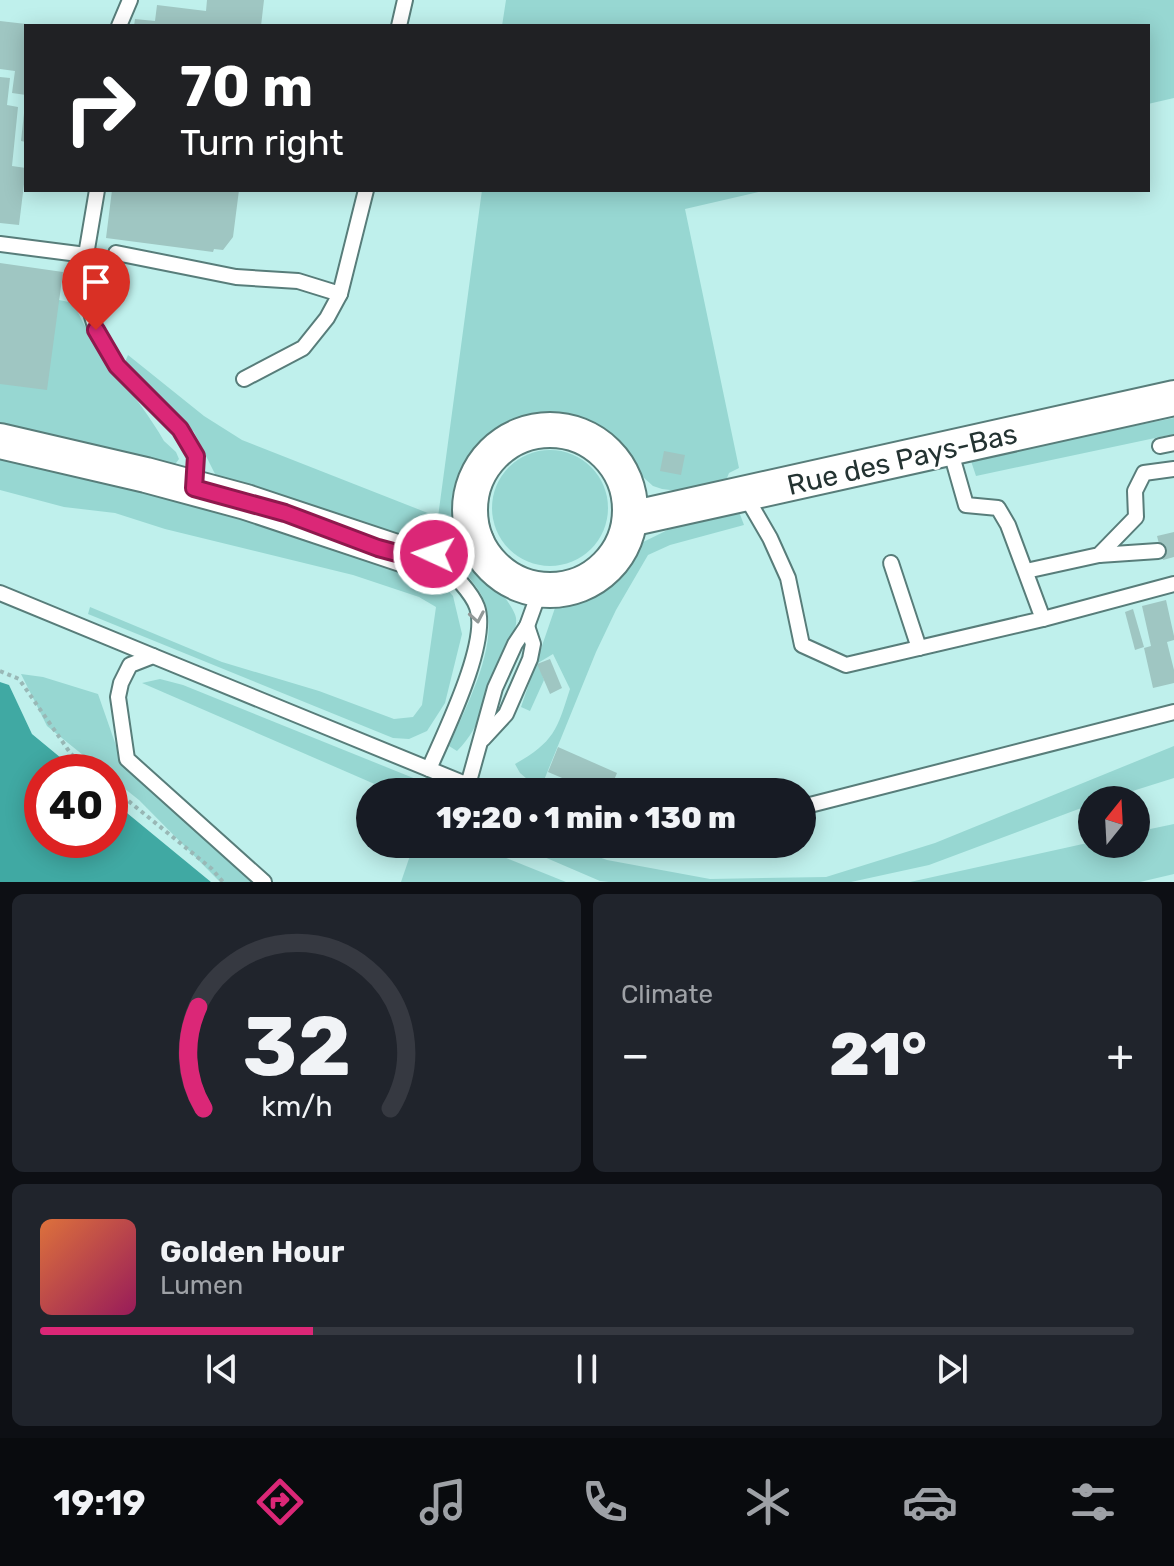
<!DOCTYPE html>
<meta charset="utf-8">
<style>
:root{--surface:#171b24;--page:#20242c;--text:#f1f3f6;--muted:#9ea1a6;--line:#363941;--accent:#db2777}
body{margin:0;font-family:Rubik,sans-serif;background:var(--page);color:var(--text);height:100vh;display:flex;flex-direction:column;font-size:30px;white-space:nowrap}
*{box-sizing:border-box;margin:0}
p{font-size:26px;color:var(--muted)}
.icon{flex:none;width:44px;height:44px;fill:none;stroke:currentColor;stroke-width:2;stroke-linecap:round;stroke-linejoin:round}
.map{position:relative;height:882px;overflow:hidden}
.sheet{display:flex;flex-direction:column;gap:12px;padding:12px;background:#0d0f14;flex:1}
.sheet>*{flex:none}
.top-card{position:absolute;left:24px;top:24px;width:1126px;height:168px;border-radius:0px;box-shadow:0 4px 20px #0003;background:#202124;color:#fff;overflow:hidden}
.needle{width:52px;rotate:18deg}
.controls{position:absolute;left:1078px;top:786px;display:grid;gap:16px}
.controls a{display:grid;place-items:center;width:72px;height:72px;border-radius:50%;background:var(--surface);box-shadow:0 4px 20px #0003;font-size:40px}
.speed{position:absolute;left:24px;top:754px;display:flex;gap:16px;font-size:40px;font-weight:700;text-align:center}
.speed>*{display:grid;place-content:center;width:104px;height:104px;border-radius:50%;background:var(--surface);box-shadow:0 4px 20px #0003;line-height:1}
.speed .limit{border:12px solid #d22;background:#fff;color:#111}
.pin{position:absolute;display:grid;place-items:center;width:68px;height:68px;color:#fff;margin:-82px -34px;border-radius:50% 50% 50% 0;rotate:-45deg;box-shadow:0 0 8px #0007}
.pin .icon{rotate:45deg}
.me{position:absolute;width:88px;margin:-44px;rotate:273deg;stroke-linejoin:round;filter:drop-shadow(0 0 6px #0008)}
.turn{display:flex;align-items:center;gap:28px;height:168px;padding:0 24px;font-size:36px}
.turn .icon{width:104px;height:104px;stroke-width:2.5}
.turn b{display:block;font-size:56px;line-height:68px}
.big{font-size:60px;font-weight:800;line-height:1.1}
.sheet .card{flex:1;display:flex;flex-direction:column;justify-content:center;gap:12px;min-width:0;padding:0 28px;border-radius:12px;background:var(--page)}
.sheet .dial{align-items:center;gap:0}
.dial svg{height:208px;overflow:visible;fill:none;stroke:var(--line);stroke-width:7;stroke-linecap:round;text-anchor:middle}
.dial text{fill:var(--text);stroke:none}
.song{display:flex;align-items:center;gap:24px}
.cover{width:96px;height:96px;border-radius:12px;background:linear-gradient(135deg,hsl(20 70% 55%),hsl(330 70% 35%))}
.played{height:8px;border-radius:4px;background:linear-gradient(90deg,var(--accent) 25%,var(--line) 25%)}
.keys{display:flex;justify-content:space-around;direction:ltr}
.heat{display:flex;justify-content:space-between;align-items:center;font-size:44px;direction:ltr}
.sheet .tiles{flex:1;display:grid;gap:12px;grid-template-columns:1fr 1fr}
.card:last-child{grid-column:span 2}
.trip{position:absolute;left:356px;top:778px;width:460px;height:80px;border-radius:40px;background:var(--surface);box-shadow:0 4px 20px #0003;font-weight:800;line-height:80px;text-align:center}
.tabs{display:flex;height:128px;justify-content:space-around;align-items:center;background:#090b0e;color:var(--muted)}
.tabs .icon{width:56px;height:56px}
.tabs .current{color:var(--accent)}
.tabs b{font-size:36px;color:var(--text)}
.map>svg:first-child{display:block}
.built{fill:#bff0ec;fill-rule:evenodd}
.green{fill:#97d7d2}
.water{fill:#40a9a3}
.building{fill:#9fc6c2}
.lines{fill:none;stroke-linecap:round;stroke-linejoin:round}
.service-casing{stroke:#587d7a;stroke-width:18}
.tertiary-casing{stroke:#587d7a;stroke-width:38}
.path{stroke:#99b8b6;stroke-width:4;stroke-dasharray:4 4;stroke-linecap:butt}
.service{stroke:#fff;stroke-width:14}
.tertiary{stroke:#fff;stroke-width:34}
.oneway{stroke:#929998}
.route-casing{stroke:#8e194d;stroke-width:20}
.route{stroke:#db2777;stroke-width:14}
.labels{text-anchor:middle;stroke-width:6;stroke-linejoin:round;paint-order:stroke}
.street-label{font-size:28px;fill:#243332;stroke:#fff}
</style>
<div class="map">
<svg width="1174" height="882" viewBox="0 0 1174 882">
<rect width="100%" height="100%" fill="#d4fcf9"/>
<!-- built -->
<path class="built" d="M0 0H1174V882H211L110 799V772H78L32 734 9 686 0 682ZM26 26H1148V190H26ZM370 792H802V844H370ZM1092 800H1136V844H1092Z"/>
<!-- green -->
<g class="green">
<polygon points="506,0 1174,0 1174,98 1148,104 1148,26 502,26"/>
<polygon points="482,190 767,190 685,209 739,468 729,473 727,478 712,490 687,492 662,489 653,486 633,468 615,444 595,429 545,414 500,430 464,476 459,501 443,533 413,545 218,480 194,432 125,362 128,355 204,416 242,440 438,517"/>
<path d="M59 300 74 303C94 354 137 393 164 441L176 452 179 459 170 471 0 432V384Z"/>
<polygon points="1174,418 1174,434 976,476 969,455 1042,444"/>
<circle cx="550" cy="508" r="58"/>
<polygon points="0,454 265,519 380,565 433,574 453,596 462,634 445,703 427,731 409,739 393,738 88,614 90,607 222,662 319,691 394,719 413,717 422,705 436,607 419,597 353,575 165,529 115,513 64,507 0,490"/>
<path d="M738 509 744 525 670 545 648 555 616 610 596 652 540 790 520 773 515 764C554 742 557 730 570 689L553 654 538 663 544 680 530 711 521 707 556 605 613 579 635 546 690 519Z"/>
<path d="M461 565C466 567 473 568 478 570 488 575 515 607 516 618 518 635 502 648 497 663 485 695 483 726 457 751L449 746C466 706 504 638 482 596 476 585 467 576 461 565Z"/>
<polygon points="21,674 43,677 98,694 121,760 255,882 220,882 139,800 110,777 110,772 104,772 47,726"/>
<polygon points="160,679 183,685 448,792 393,792 142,683"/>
<polygon points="1174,746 1174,778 1104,800 1092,800 1092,804 929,865 851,882 609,882 600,881 514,844 563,844 607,860 710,879 826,877 935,843"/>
<polygon points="1174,824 1174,874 1140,882 910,882 1092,842 1136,844 1136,832"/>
<polygon points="414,844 471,844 566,882 401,882"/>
</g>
<!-- water -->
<polygon class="water" points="0,682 9,685 32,734 78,772 42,772 42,840 110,840 110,799 211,882 0,882"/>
<!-- building -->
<g class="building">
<polygon points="207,0 264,0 261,26 134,26 135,19 155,21 157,5 206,11"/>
<polygon points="0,21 26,24 26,95 12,93 15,71 0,69"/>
<polygon points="0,77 10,78 7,105 18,107 12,166 26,168 19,225 0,223"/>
<polygon points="24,113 26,113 26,142 21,141"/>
<polygon points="112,190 239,190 233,237 223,250 214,249 213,252 106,238"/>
<polygon points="0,263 63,272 47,390 0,384"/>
<polygon points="664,451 685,455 681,475 660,471"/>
<polygon points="1174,532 1174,557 1163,560 1157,536"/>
<polygon points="1166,600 1174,636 1174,640 1167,642 1174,670 1174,683 1153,688 1144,648 1151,646 1142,606"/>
<polygon points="1133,609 1144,647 1135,650 1125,612"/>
<polygon points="550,659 562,688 550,694 537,664"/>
<polygon points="558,747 617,773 609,792 595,792 548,772"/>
</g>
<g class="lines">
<!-- service casing -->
<g class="service-casing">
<g id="service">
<polyline points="119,26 130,0"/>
<polyline points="399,26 405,0"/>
<polyline points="0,244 86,255 89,306 96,330 117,366 180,429 196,456 194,488"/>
<polyline points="116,253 236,277 298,281 340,294 366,190"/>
<polyline points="86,255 97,190"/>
<polyline points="244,379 303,348 327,318 340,294"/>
<polyline points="1160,446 1174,443"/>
<polyline points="745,495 770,538 788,578 802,645 846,665 1043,619 1008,525 998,508 966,505 950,449"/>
<polyline points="1099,555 1158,551"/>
<polyline points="891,563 919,648"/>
<polyline points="1026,571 1099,555 1136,517 1135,491 1144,473 1174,469"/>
<polyline points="0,593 153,656"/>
<polyline points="1043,619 1174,584"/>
<polyline points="483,739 506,714 530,659 533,644 527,626"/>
<path d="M429 769C444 734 490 642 477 607 471 590 447 568 434 555"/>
<polyline points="468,785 486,792"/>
<polyline points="802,807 1174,712"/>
<polyline points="264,882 127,759 118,697 121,683 130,665 153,656 468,785 495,688 515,644 527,626 540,590"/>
</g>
</g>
<!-- tertiary casing -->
<g class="tertiary-casing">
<g id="tertiary">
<circle cx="550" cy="510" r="80"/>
<polyline points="0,441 146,475 246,502 408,556 434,554 476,541"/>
<polyline points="630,519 1174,398"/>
</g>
</g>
<!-- path -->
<g class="path">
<polyline points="0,671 19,679 71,754 93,772"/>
<polyline points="110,786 212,869 223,882"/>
</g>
<!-- service -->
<use href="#service" class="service"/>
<!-- tertiary -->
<use href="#tertiary" class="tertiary"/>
</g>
<!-- one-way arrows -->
<defs><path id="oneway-chevron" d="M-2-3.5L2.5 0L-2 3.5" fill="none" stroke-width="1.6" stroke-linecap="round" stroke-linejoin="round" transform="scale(2)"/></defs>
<use class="oneway" href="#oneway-chevron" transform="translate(477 617) rotate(80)"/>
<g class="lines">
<!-- route casing -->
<g class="route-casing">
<polyline id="route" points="96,330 117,366 180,429 196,456 194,488 285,513 378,548 408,556 434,554"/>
</g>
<!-- route -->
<use href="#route" class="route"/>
</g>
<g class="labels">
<!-- street labels -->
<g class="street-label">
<text transform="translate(902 459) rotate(-13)" y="10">Rue des Pays-Bas</text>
</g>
</g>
</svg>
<div class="controls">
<a><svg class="needle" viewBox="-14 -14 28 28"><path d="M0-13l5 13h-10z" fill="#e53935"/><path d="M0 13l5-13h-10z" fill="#9ea1a6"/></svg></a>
</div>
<div class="speed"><div class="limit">40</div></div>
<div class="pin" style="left:96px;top:330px;background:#d93025"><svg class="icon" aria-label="arrive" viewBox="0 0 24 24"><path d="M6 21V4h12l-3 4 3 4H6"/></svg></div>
<svg class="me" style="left:434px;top:554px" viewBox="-20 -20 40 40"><circle r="17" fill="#db2777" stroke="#fff" stroke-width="3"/><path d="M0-11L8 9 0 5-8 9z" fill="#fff"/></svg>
<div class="trip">19:20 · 1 min · 130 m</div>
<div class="top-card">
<div class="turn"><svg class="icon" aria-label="right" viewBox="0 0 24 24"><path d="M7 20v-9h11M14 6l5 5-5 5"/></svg><div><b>70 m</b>Turn right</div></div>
</div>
</div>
<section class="sheet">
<div class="tiles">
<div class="card dial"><svg viewBox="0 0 100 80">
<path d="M14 69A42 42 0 1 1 86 69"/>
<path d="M14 69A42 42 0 0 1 12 30" stroke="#db2777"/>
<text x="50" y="56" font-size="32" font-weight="700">32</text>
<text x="50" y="72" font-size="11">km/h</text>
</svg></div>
<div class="card"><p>Climate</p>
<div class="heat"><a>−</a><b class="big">21°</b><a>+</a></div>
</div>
<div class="card">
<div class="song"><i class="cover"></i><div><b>Golden Hour</b><p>Lumen</p></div></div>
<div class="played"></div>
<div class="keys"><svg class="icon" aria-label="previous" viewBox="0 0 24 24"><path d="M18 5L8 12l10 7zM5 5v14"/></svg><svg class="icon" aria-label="pause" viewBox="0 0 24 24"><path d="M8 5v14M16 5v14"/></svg><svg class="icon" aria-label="next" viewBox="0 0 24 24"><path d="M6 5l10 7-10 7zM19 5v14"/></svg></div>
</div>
</div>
</section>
<nav class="tabs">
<b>19:19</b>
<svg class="icon current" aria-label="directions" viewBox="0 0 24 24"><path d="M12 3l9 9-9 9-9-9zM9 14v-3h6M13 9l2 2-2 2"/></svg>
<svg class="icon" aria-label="music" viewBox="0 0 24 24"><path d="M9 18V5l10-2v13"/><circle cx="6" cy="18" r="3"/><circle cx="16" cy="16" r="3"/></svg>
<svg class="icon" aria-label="phone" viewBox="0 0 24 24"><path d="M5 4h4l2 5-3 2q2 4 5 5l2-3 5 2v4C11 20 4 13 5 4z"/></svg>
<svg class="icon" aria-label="climate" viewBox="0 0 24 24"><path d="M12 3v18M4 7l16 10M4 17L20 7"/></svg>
<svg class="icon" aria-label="car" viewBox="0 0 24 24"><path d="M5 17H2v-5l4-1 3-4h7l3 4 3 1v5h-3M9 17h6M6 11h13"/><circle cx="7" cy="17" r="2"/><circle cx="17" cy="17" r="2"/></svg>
<svg class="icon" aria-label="filters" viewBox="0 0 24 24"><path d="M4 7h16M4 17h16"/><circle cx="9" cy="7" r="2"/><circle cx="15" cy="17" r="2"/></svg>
</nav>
